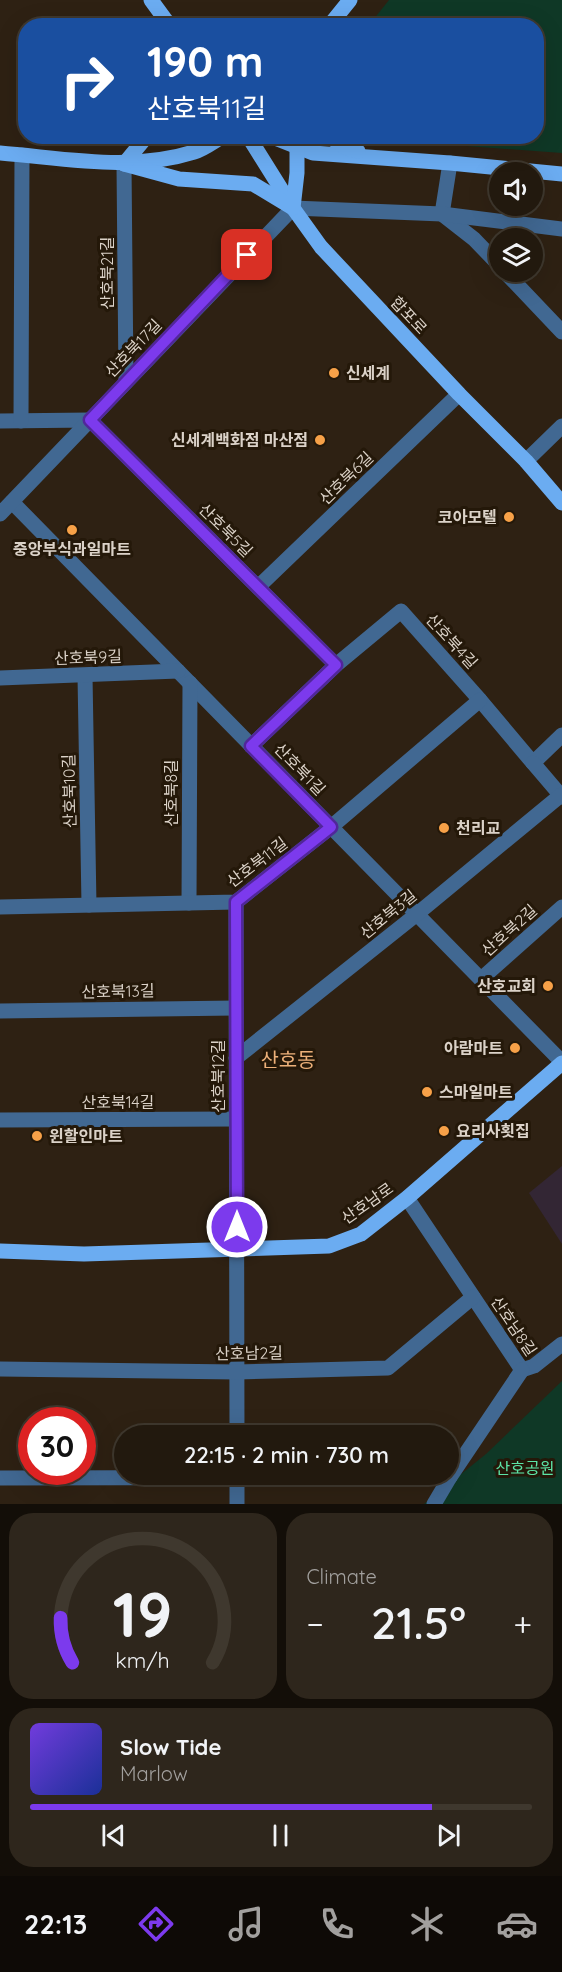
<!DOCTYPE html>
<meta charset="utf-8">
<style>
:root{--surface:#22190e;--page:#2e261c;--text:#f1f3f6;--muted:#a2a09e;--line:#3f382e;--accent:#7c3aed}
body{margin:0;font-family:Quicksand,"Noto Sans KR",sans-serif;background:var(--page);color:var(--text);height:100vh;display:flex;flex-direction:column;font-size:22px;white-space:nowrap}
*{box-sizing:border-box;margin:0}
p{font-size:20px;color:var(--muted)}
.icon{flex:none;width:33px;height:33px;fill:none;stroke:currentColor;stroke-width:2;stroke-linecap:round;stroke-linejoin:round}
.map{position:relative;height:1504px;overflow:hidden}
.side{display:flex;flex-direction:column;gap:9px;padding:9px;background:#130e08;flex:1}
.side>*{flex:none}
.banner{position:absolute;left:18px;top:18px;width:526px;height:126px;border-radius:24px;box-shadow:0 6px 24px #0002,0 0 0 2px var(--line);background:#1a4fa0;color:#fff;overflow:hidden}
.fabs{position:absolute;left:489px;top:162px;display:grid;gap:12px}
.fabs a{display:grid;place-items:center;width:54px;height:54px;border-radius:50%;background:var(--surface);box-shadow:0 6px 24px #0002,0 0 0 2px var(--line);font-size:30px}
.speed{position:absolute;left:18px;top:1407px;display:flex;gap:12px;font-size:30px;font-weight:700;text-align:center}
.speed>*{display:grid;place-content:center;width:78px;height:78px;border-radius:50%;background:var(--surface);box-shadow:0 6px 24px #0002,0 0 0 2px var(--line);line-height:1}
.speed .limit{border:9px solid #d22;background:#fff;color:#111}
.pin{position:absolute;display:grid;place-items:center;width:51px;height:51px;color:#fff;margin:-26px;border-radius:12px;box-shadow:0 3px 9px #0006}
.me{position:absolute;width:66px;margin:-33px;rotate:0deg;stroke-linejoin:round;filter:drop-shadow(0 0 4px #0008)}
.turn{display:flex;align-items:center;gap:21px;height:126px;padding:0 30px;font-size:27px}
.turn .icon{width:78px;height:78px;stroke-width:2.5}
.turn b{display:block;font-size:42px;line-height:51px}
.big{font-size:45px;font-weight:600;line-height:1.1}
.side .tile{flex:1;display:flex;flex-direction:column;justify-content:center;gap:9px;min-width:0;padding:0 21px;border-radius:24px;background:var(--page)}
.side .dial{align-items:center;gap:0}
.dial svg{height:156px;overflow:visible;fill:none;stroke:var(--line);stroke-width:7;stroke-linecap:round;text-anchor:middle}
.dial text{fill:var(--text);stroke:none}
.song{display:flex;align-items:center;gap:18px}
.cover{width:72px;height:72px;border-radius:9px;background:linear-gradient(135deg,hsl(260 70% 55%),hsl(230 70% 35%))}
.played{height:6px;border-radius:3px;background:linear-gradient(90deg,var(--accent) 80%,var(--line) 80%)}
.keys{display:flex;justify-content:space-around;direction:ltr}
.heat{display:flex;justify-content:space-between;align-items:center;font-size:33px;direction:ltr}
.side .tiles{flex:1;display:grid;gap:9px;grid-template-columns:1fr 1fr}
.tile:last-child{grid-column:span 2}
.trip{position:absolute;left:114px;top:1425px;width:345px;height:60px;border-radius:30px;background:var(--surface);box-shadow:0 6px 24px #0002,0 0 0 2px var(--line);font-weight:600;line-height:60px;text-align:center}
.tabs{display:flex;height:96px;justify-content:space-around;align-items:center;background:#0e0a06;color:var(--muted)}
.tabs .icon{width:42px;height:42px}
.tabs .active{color:var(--accent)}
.tabs b{font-size:27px;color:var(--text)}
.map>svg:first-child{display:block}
.education{fill:#332634}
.green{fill:#0f3826}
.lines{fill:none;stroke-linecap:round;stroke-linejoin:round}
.minor{stroke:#416892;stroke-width:15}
.major{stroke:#6bacf1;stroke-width:15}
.route-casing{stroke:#51269a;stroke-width:15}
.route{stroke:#7c3aed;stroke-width:10}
.poi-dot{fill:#f7a148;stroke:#241809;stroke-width:2}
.labels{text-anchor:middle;stroke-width:6;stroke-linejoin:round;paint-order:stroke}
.street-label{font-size:16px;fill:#dbd2c8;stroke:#241809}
.poi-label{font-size:16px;font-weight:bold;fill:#dbd2c8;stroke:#241809;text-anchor:start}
.park-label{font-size:16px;fill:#5ce4a6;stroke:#241809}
.quarter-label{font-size:20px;fill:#ecb079;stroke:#241809}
</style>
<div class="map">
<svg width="562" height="1504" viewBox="0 0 562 1504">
<rect width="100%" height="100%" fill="#2e2113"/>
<!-- education -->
<polygon class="education" points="562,1166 562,1244 529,1193"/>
<!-- green -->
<g class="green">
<polygon points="389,0 562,0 562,153 345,137 537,136 537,26 369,25"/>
<polygon points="562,1381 562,1504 424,1504 486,1454"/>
</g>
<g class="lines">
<!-- minor -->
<g class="minor">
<polyline points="450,163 442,214 474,239 500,266"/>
<polyline points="124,164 126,382"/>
<polyline points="505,272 562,332"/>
<polyline points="0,421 90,420 336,665"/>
<polyline points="21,421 22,155"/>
<polyline points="526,461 562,426"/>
<polyline points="12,502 562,1062"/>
<polyline points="0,514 293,208 442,214 562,229"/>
<polyline points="258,587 459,394"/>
<polyline points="85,676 89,905"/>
<polyline points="0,678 178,671"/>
<polyline points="251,746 336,665 401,611 480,700 533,763 562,735"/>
<polyline points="533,763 562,797"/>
<polyline points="236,902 237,1436"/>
<polyline points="189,903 190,683"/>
<polyline points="0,907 236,902 331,827 480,700"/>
<polyline points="481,979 562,907"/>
<polyline points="0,1011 236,1008"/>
<polyline points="236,1058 417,914 561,795"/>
<polyline points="0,1120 236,1119"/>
<polyline points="407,1198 522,1370"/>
<polyline points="0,1369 237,1372 388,1368 473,1297"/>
<polyline points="522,1370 534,1366 562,1344"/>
<polyline points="237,1474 237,1504"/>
<polyline points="0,1478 450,1477"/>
<polyline points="434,1504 450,1477 522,1370"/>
</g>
<!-- major -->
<g class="major">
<polyline points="151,0 170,26"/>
<polyline points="329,26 350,0"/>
<polyline points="248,136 293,208 321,247 459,394 526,461 562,503"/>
<polyline points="270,136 313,153 450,163 562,174"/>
<polyline points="328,136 346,148 358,151"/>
<path d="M0 153C64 158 131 172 194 152 204 149 213 142 223 136"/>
<polyline points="124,164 179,179 253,184 293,208 297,173 297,139"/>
<polyline points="124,164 147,136"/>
<polyline points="0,1251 84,1254 329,1246 361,1234 407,1198 562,1063"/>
</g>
</g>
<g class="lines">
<!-- route casing -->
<g class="route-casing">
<polyline id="route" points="237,1227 236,902 331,827 251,746 336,665 90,420 247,255"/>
</g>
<!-- route -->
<use href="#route" class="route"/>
</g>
<!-- markers -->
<g class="poi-dot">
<circle cx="334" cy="373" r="6"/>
<circle cx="320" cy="440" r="6"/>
<circle cx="509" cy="517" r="6"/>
<circle cx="72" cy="530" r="6"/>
<circle cx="444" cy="828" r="6"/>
<circle cx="548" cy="986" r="6"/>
<circle cx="515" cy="1048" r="6"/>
<circle cx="427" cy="1092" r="6"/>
<circle cx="444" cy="1131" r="6"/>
<circle cx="37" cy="1136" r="6"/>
</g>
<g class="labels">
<!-- street labels -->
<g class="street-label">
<text transform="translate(107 273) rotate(-90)" y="6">산호북21길</text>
<text transform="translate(409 315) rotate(47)" y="6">합포로</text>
<text transform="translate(133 348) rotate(-46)" y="6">산호북17길</text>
<text transform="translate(346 478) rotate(-44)" y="6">산호북6길</text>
<text transform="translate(226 530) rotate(45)" y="6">산호북5길</text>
<text transform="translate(452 641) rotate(48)" y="6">산호북4길</text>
<text transform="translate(88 657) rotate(-2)" y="6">산호북9길</text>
<text transform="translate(300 769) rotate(46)" y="6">산호북1길</text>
<text transform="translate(69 791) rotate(-91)" y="6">산호북10길</text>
<text transform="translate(171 793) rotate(-90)" y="6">산호북8길</text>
<text transform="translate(257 862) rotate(-37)" y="6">산호북11길</text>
<text transform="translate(388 914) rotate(-39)" y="6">산호북3길</text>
<text transform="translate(509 930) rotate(-42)" y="6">산호북2길</text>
<text transform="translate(118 991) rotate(-1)" y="6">산호북13길</text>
<text transform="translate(218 1076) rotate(-90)" y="6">산호북12길</text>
<text x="118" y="1108">산호북14길</text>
<text transform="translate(367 1203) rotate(-35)" y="6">산호남로</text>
<text transform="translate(514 1326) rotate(56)" y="6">산호남8길</text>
<text transform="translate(249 1353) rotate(-1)" y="6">산호남2길</text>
</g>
<!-- poi labels -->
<g class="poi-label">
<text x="346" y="379">신세계</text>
<text x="308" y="446" text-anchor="end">신세계백화점 마산점</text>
<text x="497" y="523" text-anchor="end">코아모텔</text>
<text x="72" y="555" text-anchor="middle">중앙부식과일마트</text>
<text x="456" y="834">천리교</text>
<text x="536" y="992" text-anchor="end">산호교회</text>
<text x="503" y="1054" text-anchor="end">아람마트</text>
<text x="439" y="1098">스마일마트</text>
<text x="456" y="1137">요리사횟집</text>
<text x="49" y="1142">윈할인마트</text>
</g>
<!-- park labels -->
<g class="park-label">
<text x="525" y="1474">산호공원</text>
</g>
<!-- quarter labels -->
<g class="quarter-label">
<text x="288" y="1067">산호동</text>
</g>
</g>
</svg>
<div class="fabs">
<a><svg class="icon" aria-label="sound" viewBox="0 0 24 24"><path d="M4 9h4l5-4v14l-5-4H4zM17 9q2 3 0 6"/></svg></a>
<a><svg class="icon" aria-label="layers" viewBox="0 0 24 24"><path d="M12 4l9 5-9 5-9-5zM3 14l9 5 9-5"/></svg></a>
</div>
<div class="speed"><div class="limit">30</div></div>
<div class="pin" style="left:247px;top:255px;background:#d93025"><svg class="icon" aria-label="arrive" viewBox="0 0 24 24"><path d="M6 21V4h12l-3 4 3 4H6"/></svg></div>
<svg class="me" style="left:237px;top:1227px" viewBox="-20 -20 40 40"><circle r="17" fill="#7c3aed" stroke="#fff" stroke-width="3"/><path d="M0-11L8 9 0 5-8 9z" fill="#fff"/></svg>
<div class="trip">22:15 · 2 min · 730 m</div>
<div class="banner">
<div class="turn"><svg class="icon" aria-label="right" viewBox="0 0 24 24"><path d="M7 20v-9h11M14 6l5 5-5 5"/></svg><div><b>190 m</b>산호북11길</div></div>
</div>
</div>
<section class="side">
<div class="tiles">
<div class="tile dial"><svg viewBox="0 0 100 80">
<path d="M14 69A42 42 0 1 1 86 69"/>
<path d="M14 69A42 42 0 0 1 8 46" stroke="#7c3aed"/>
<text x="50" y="56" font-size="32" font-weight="700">19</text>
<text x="50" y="72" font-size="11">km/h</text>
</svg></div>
<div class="tile"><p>Climate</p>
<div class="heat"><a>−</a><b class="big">21.5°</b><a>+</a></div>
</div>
<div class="tile">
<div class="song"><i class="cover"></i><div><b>Slow Tide</b><p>Marlow</p></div></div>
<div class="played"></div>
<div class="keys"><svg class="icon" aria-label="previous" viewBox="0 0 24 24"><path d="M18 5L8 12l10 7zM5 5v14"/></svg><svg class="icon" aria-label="pause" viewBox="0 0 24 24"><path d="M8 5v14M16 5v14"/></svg><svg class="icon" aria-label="next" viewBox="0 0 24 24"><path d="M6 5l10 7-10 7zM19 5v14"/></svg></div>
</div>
</div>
</section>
<nav class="tabs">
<b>22:13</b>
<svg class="icon active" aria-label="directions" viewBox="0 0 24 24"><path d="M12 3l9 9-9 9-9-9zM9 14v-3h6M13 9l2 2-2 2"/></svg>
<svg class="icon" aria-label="music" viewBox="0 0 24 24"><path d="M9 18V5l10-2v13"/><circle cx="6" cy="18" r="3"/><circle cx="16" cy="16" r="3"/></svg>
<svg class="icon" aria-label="phone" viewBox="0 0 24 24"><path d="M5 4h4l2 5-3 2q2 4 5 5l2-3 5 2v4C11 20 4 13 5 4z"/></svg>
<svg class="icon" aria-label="climate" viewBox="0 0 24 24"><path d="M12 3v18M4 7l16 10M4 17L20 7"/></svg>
<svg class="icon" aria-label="car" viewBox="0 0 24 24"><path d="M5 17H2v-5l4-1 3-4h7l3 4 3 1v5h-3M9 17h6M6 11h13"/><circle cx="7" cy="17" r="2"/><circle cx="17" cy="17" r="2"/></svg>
</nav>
